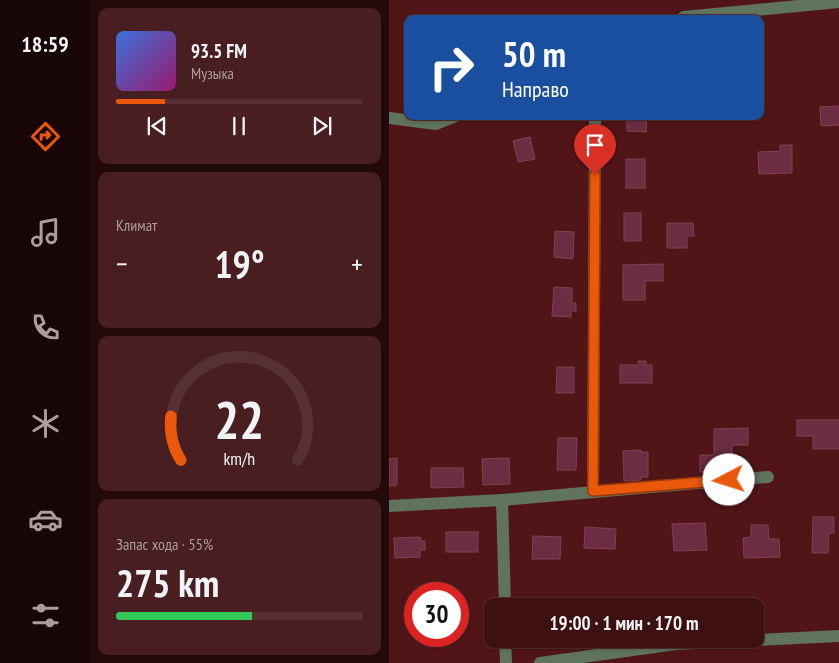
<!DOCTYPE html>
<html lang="ru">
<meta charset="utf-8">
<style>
:root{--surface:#3d1012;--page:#481e20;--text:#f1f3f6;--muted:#ad9d9f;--line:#563032;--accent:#ea580c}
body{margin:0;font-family:"PT Sans Narrow",sans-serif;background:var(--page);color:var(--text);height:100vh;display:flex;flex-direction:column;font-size:19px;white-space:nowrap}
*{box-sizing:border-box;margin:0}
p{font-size:16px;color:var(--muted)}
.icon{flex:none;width:28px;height:28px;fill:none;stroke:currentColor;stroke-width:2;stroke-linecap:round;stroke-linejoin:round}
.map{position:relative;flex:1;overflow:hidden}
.panel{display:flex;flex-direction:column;gap:8px;padding:8px;background:#22090a;width:299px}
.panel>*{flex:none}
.hud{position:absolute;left:15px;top:15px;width:360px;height:105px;border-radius:10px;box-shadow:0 1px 4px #0004,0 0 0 1px var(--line);background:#1a4fa0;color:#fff;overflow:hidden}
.speed{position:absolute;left:15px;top:582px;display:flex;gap:10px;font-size:25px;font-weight:700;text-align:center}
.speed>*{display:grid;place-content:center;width:65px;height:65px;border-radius:50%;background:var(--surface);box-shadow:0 1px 4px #0004,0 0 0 1px var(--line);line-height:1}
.speed .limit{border:8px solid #d22;background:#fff;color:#111}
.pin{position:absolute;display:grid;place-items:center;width:42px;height:42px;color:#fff;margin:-51px -21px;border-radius:50% 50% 50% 0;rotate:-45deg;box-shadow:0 0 5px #0007}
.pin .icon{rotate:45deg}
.me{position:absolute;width:55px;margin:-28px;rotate:265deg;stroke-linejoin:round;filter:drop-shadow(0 0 4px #0008)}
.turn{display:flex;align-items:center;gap:18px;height:105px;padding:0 15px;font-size:22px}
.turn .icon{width:65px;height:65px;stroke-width:2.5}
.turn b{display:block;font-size:35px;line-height:42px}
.big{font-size:38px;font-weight:700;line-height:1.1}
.panel .widget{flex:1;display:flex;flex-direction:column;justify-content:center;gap:8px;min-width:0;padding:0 18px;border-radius:10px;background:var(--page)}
.panel .dial{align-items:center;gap:0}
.dial svg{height:130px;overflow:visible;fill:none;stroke:var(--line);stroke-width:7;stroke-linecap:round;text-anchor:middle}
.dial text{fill:var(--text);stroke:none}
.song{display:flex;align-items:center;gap:15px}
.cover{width:60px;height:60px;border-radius:8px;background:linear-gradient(135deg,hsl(220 70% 55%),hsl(320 70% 35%))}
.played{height:5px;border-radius:2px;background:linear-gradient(90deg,var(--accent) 20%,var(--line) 20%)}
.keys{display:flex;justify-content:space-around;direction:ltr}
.heat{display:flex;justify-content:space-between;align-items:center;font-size:28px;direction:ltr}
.charge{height:8px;border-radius:4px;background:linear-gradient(90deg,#34c759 55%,var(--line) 0)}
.trip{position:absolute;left:95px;top:598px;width:280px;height:50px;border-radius:10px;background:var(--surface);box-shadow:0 1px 4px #0004,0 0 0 1px var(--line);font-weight:700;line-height:50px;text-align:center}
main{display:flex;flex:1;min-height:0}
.tab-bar{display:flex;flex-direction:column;width:90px;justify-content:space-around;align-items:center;background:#180607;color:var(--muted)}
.tab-bar .icon{width:35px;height:35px}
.tab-bar .selected{color:var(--accent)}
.tab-bar b{font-size:22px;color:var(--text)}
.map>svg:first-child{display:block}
.building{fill:#6a2d41;stroke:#804054}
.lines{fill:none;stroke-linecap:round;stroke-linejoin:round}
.minor{stroke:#60735d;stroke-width:12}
.route-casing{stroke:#983908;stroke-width:12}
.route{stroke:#ea580c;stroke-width:9}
</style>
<main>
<nav class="tab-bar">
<b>18:59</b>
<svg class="icon selected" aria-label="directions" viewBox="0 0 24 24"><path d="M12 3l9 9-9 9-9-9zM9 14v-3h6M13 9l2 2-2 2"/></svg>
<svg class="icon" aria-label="music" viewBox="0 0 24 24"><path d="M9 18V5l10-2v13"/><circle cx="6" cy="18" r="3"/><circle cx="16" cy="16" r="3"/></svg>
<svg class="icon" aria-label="phone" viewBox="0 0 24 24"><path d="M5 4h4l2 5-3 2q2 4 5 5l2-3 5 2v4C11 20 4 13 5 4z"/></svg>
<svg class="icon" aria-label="climate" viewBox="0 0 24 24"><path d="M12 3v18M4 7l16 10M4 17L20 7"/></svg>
<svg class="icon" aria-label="car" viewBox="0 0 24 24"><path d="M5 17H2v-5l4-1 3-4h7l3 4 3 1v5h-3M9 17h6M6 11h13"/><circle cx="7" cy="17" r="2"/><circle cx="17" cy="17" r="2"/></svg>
<svg class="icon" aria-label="filters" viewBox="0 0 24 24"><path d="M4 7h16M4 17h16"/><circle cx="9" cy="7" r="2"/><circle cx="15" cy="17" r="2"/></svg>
</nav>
<section class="panel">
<div class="widget">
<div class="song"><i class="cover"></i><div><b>93.5 FM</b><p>Музыка</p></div></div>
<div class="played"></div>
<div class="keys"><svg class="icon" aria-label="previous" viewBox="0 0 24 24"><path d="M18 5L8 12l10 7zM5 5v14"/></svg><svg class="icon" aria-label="pause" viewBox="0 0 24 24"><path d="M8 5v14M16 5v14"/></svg><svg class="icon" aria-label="next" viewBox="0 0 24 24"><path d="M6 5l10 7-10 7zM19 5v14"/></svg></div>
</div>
<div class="widget"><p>Климат</p>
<div class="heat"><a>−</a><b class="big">19°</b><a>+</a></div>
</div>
<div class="widget dial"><svg viewBox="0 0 100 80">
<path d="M14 69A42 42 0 1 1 86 69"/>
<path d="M14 69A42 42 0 0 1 8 42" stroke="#ea580c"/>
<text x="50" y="56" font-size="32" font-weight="700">22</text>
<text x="50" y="72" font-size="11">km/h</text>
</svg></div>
<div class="widget"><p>Запас хода · 55%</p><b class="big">275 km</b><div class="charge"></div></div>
</section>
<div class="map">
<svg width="451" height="663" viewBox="0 0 451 663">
<rect width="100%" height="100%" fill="#511518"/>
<!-- building -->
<g class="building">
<polygon points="451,106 451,125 432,126 431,107"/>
<polygon points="238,116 258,116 257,132 238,131"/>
<polygon points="141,137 146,159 129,162 124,141"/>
<polygon points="391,145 403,145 403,173 370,174 369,152 391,151"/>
<rect x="237" y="159" width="19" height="29"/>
<rect x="235" y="213" width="17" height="28"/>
<polygon points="278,223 304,223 305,236 298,236 298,248 278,248"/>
<polygon points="166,231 185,232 184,259 165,257"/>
<polygon points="274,264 274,281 256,281 256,300 234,300 234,265"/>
<polygon points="165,287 183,288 183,303 187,303 187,311 182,311 182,317 163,316"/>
<polygon points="249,361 257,361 257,365 263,365 263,383 231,383 231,365 249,365"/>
<polygon points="168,367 185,367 185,393 167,393"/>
<polygon points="408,420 451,420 451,449 424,449 424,436 408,436"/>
<polygon points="359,428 359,445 343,445 343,471 311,472 311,455 325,455 325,429"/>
<polygon points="169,438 188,438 187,470 168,470"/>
<polygon points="252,450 252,452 259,452 259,477 252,477 252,480 235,481 234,451"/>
<polygon points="8,458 8,485 0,486 0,459"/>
<polygon points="120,458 121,484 94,485 93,459"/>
<polygon points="42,468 74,468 75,487 42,488"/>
<polygon points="424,517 445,517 445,533 440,533 439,553 423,553"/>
<polygon points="316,523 318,550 285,551 283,524"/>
<polygon points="362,525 379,525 380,539 390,539 391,557 355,558 354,538 362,537"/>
<polygon points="196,527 227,529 226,549 195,548"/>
<rect x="57" y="532" width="32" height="20"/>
<polygon points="144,536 172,537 171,559 143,559"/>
<polygon points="31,537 32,541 36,541 36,550 31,550 31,557 6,558 5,538"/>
<polygon points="233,639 265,639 265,644 234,646"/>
</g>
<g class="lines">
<!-- minor -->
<g class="minor">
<polyline points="292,19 295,17 451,2"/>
<polyline points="0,118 47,124 67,116"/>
<polyline points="204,491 206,116"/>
<polyline points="113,500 116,606"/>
<polyline points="0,506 113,500 379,477"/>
<polyline points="116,639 117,663"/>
<polyline points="151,663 287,644 451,636"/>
</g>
</g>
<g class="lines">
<!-- route casing -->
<g class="route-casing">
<polyline id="route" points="206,175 204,491 340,480"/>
</g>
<!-- route -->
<use href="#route" class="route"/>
</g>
</svg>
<div class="speed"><div class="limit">30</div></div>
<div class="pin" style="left:206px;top:175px;background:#d93025"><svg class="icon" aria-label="arrive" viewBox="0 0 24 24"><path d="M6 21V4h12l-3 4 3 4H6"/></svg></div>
<svg class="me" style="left:340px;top:480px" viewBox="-20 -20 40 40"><circle r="19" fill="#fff"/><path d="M0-13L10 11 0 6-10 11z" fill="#ea580c"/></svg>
<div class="trip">19:00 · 1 мин · 170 m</div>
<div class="hud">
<div class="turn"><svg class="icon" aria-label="right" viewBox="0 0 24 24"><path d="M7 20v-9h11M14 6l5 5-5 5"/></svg><div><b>50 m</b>Направо</div></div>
</div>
</div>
</main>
